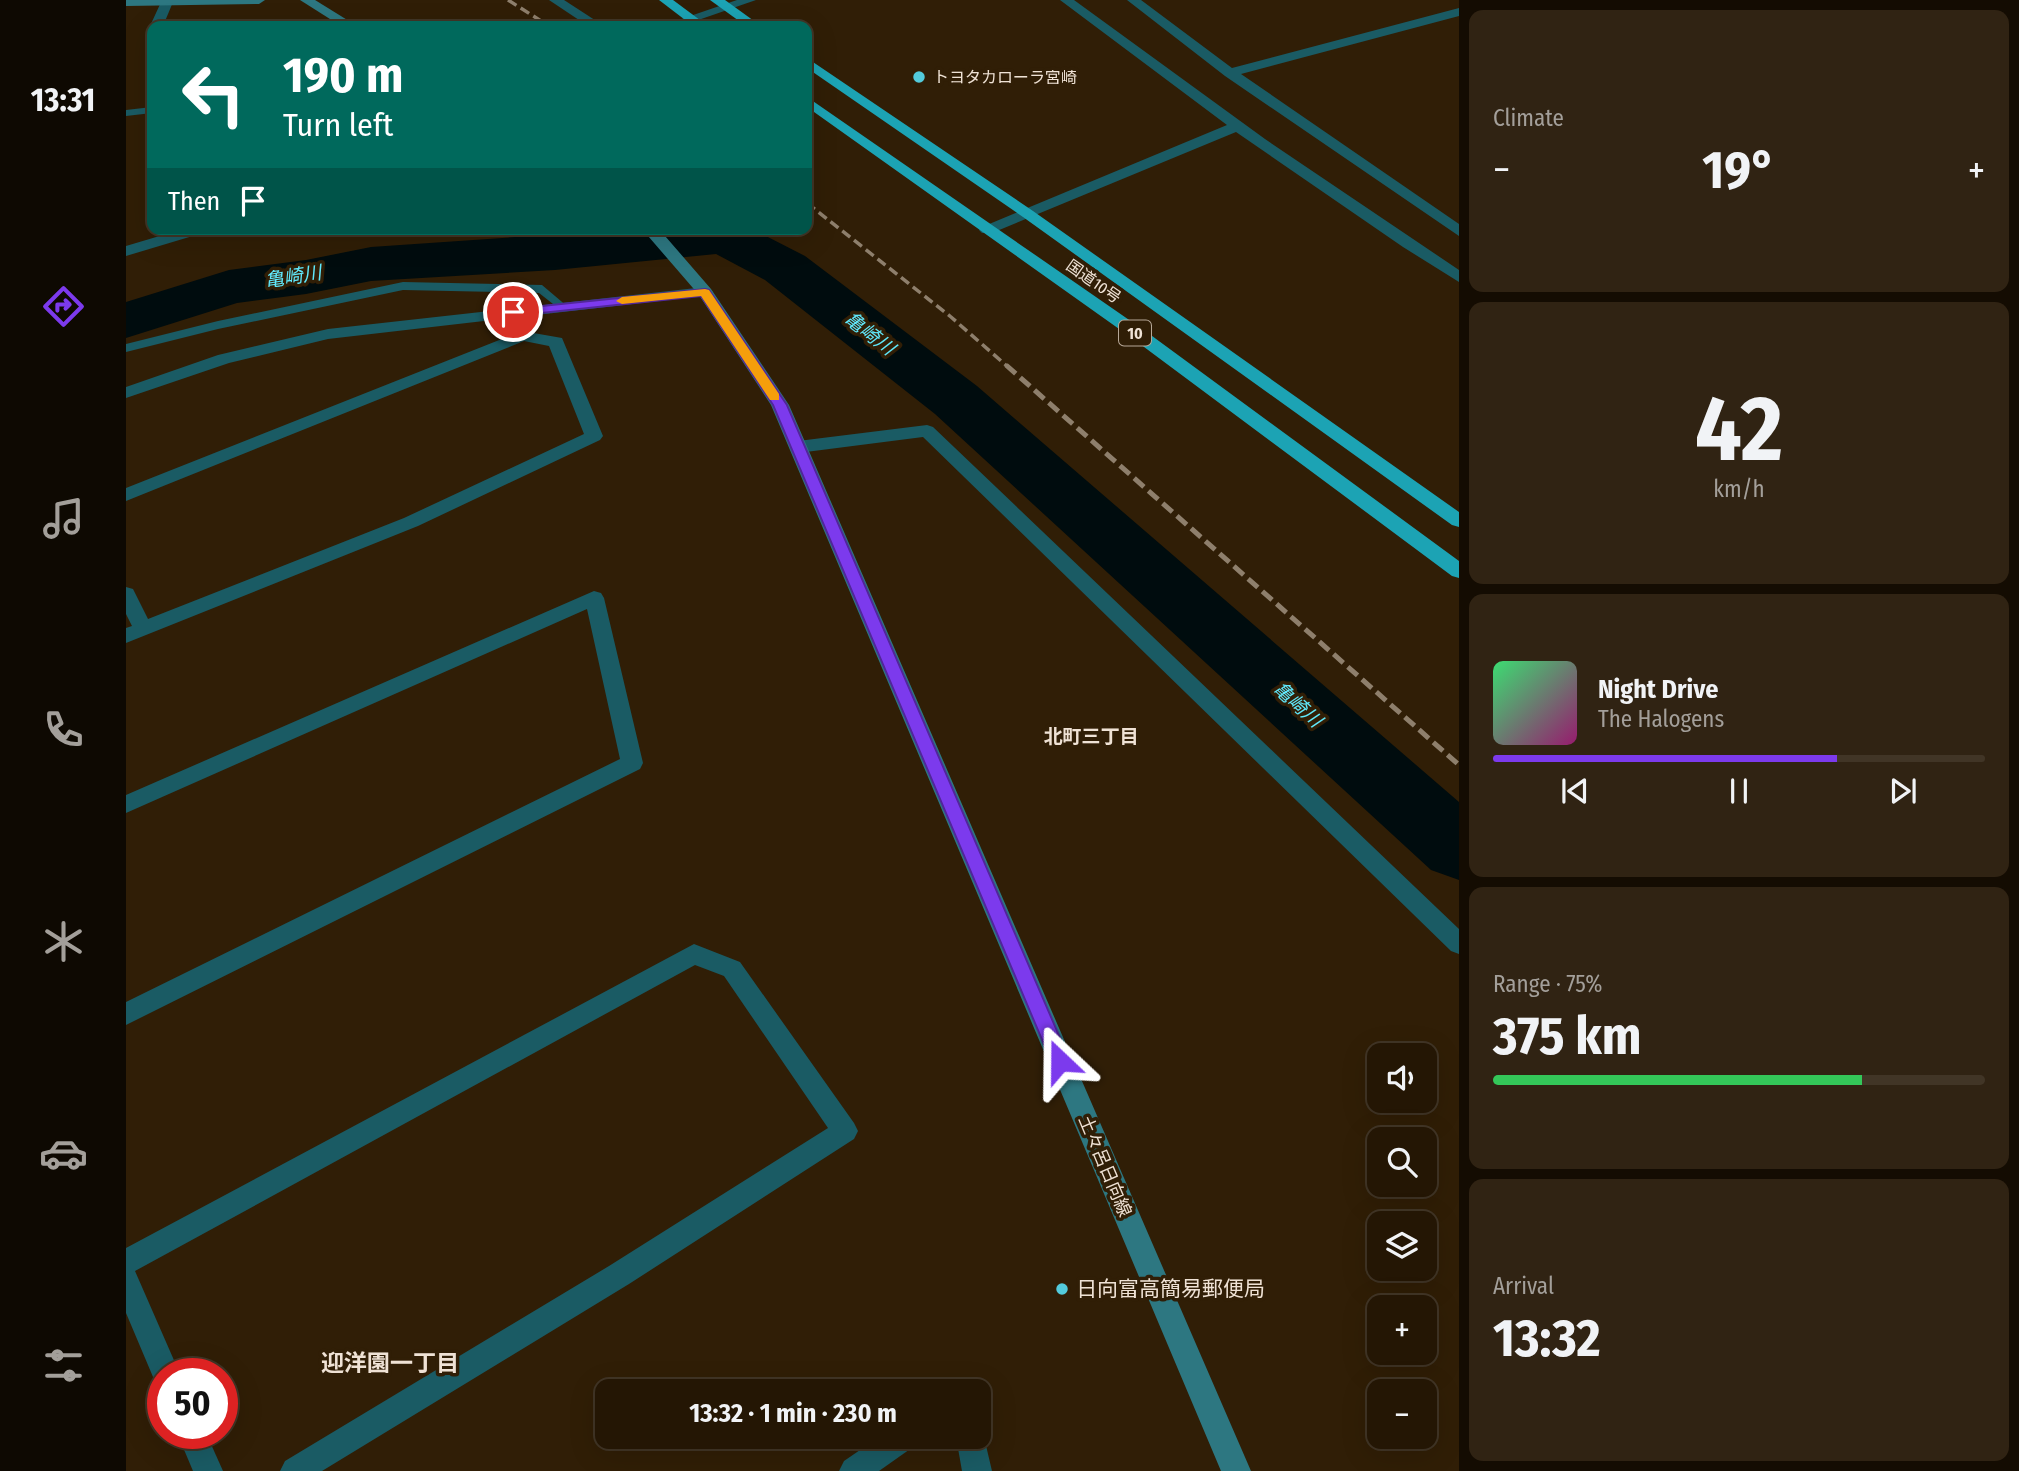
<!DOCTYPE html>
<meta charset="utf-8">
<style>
:root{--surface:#241604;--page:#302313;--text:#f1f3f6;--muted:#a39f9a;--line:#413526;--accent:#7c3aed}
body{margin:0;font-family:"Fira Sans Condensed","Noto Sans JP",sans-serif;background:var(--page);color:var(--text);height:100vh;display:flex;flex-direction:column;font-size:26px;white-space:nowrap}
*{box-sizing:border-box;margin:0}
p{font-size:23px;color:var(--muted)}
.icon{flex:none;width:38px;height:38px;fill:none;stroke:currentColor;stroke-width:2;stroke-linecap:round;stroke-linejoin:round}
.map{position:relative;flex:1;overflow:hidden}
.details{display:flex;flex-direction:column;gap:10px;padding:10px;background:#140c02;width:560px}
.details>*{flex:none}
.guide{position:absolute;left:21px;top:21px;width:665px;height:214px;border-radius:14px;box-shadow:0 7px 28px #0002,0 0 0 2px var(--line);background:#00695c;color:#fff;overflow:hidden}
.buttons{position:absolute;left:1241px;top:1043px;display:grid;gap:14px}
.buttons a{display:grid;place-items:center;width:70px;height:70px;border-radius:14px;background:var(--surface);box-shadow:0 7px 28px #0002,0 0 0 2px var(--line);font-size:35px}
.speed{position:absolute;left:21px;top:1358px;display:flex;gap:14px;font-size:35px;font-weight:700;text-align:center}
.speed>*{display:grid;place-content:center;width:91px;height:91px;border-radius:50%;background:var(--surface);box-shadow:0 7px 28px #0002,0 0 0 2px var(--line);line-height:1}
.speed .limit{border:10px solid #d22;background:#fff;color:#111}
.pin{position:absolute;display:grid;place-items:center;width:60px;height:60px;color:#fff;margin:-30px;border:4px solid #fff;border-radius:50%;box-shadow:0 2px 7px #0007}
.me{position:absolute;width:77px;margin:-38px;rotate:337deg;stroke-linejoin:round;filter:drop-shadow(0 0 5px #0008)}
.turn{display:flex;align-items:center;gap:24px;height:147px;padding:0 21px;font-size:32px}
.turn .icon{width:91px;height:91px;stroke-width:2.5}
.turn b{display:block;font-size:49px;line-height:60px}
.then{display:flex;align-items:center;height:66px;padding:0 21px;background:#0003;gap:14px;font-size:26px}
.big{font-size:52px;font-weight:700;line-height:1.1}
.details .card{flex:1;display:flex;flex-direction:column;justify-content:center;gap:10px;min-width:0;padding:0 24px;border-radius:14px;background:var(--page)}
.details .dial{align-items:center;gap:0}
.dial b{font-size:91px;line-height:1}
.song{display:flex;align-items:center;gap:21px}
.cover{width:84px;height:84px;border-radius:10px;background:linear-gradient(135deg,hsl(140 70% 55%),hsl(320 70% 35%))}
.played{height:7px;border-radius:4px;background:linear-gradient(90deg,var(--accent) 70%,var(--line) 70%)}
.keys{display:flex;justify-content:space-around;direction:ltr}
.heat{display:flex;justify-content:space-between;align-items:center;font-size:38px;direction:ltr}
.charge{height:10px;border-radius:5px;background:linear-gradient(90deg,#34c759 75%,var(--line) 0)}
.trip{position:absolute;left:469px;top:1379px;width:396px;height:70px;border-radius:14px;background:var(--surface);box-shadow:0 7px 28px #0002,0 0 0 2px var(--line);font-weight:700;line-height:70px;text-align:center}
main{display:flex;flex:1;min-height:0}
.menu{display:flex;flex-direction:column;width:126px;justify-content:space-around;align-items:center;background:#0e0902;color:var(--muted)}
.menu .icon{width:49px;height:49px}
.menu .selected{color:var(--accent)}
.menu b{font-size:32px;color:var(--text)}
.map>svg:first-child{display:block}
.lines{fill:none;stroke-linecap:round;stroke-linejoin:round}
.river{fill:#000c0e;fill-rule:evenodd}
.lane{fill:#1a5b64;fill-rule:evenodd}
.street{fill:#1a5b64;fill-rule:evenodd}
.secondary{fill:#2d7781;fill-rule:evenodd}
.highway{fill:#1ca3b4;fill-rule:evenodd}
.rail-far1{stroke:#8e7f6c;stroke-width:3.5;stroke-dasharray:10 5;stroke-linecap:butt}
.rail{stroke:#8e7f6c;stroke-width:5;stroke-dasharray:13 6;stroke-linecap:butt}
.route{fill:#7c3aed;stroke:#51269a;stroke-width:2}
.slow{fill:#f59e0b}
.poi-dot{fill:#53cbdc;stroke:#301e06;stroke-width:2.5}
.labels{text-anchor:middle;stroke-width:7;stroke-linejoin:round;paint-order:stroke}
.far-poi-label{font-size:16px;fill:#efe2d5;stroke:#301e06;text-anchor:start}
.far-street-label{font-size:16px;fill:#efe2d5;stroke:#301e06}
.shield{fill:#301e06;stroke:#b6a797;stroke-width:2}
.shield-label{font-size:16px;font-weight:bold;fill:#efe2d5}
.street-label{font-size:18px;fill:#efe2d5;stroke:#301e06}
.water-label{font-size:19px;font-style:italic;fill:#60e9fc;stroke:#301e06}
.neighbourhood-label{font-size:19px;font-weight:bold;fill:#efe2d5;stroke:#301e06}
.near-poi-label{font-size:21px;fill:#efe2d5;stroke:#301e06;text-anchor:start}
.near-neighbourhood-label{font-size:23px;font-weight:bold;fill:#efe2d5;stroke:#301e06}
</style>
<main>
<nav class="menu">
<b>13:31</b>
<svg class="icon selected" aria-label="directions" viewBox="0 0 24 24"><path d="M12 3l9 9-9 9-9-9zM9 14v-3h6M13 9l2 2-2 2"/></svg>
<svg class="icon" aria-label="music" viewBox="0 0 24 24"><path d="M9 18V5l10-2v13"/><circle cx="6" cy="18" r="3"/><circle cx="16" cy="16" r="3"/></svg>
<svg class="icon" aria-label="phone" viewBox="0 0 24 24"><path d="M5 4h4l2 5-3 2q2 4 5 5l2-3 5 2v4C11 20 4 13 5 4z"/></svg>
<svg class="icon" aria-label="climate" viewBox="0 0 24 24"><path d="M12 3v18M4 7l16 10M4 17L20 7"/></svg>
<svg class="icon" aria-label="car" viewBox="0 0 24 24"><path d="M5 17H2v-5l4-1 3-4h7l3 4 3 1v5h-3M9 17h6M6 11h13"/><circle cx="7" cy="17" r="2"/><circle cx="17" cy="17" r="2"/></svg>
<svg class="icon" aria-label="filters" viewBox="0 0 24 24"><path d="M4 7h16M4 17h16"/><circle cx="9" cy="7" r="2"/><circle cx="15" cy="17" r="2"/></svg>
</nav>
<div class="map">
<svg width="1333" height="1471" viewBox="0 0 1333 1471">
<rect width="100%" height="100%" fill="#301e06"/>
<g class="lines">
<!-- river -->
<polygon class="river" points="507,229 626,229 679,256 851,386 1333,802 1333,880 1305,870 809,414 639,280 590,254 429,270 245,281 180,294 111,303 0,338 0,302 103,270 180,260 245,247"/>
<!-- lane -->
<g class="lane">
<polygon points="26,107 26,113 0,116 0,110"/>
<polygon points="277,282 416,285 442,307 436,311 413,293 277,290 92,329 0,352 0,344 92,321"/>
</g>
<!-- street -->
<g class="street">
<polygon points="36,0 47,2 37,26 26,26 26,29 24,26"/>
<polygon points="423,0 438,0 478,26 462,26"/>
<polygon points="611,0 630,0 555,26 535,26"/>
<polygon points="934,0 948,0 1139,139 1333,270 1333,282 1277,247 1110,132 866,233 856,233 853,230 856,227 1101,125"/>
<polygon points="1001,0 1015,0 1106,68 1333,8 1333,16 1115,74 1333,224 1333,236 1099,76"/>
<polygon points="26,35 26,50 19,49 19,39"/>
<polygon points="57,229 83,229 80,232 0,256 0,246"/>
<polygon points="579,287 587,292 585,295 202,339 103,363 0,398 0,387 92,355 202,329"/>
<polygon points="396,331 436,338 477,436 474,440 292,526 0,643 0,628 6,626 0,614 0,587 7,589 22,619 278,518 458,434 423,346 398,341 0,501 0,488"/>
<polygon points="801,425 807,427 1333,929 1333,954 1325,951 797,437 672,453 663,447 672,441"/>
<polygon points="468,591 475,593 478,598 517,763 514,769 0,1025 0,1002 494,759 461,609 0,813 0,795"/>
<polygon points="568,944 614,962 728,1123 732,1131 728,1139 503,1284 196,1471 154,1471 159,1461 483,1266 702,1128 598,976 569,965 9,1271 54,1374 37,1374 37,1387 30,1384 0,1313 0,1248"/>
<polygon points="852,1426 858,1437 866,1471 836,1471 830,1437 852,1437"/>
<polygon points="51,1433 80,1433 97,1471 67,1471"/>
<polygon points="753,1437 791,1437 787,1447 753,1471 713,1471 718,1461"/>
</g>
<!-- secondary -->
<g class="secondary">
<polygon points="0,0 139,0 133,4 0,6"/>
<polygon points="174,0 189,0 231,26 215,26"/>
<polygon points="516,229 533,229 585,289 663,405 1125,1471 1095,1471 645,405 573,295"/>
</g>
<!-- highway -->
<g class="highway">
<polygon points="533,0 547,0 582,26 567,26"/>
<polygon points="584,0 599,0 635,26 620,26"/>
<polygon points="681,58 907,211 1333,512 1333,527 1326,525 897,217 681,68"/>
<polygon points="681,97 1022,333 1333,561 1333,578 1326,576 1010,341 681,107"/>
</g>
<!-- rail-far1 -->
<g class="rail-far1">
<polyline points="382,0 423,26"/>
<polyline points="681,203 825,317 882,367"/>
</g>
<!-- rail -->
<polyline class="rail" points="880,365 1333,765"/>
</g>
<!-- route -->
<polygon class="route" points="579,289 583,290 661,405 944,1061 941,1067 934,1070 928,1067 925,1061 647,405 575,296 387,316 381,312 387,309"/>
<!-- slow -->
<polygon class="slow" points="579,289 583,290 653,394 653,400 644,400 575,296 496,304 490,301 496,297"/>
<!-- markers -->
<g class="poi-dot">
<circle cx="793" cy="77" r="7"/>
<circle cx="936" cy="1289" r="7"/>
</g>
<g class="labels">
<!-- far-poi labels -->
<g class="far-poi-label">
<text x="807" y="83">トヨタカローラ宮崎</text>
</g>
<!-- far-street labels -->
<g class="far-street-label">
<text transform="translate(968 281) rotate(35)" y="6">国道10号</text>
</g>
<!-- shield labels -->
<rect class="shield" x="993" y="320.5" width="32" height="25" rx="5"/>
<g class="shield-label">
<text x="1009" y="339">10</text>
</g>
<!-- street labels -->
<g class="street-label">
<text transform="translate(979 1166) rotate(67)" y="6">土々呂日向線</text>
</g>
<!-- water labels -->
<g class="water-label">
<text transform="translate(167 276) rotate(-9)" y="7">亀崎川</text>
<text transform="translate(744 333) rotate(38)" y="7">亀崎川</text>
<text transform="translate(1172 704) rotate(42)" y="7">亀崎川</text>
</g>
<!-- neighbourhood labels -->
<g class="neighbourhood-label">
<text x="965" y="743">北町三丁目</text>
</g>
<!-- near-poi labels -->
<g class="near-poi-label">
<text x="950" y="1296">日向富高簡易郵便局</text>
</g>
<!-- near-neighbourhood labels -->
<g class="near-neighbourhood-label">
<text x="264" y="1371">迎洋園一丁目</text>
</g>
</g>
</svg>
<div class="buttons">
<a><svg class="icon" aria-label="sound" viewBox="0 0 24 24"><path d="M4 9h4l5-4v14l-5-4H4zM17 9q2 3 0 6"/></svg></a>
<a><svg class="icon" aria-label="search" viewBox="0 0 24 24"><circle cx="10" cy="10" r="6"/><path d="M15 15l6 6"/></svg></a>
<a><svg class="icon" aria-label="layers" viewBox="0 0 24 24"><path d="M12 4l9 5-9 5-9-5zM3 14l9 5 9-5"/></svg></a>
<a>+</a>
<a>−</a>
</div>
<div class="speed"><div class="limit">50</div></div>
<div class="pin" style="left:387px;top:312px;background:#d93025"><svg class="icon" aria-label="arrive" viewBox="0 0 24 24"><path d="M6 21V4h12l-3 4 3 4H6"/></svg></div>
<svg class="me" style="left:934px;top:1061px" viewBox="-20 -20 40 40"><path d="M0-17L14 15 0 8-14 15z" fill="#7c3aed" stroke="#fff" stroke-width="4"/></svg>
<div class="trip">13:32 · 1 min · 230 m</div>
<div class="guide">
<div class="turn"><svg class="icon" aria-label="left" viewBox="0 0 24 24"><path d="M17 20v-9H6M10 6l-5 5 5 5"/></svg><div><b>190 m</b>Turn left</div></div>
<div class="then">Then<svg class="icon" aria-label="arrive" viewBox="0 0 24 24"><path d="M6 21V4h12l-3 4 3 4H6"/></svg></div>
</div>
</div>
<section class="details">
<div class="card"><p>Climate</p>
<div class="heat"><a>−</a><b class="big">19°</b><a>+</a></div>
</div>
<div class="card dial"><b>42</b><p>km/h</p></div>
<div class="card">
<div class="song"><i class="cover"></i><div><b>Night Drive</b><p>The Halogens</p></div></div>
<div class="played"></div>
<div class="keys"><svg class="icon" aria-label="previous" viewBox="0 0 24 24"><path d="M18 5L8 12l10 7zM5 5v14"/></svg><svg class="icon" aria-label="pause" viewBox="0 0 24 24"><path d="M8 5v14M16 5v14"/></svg><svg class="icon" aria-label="next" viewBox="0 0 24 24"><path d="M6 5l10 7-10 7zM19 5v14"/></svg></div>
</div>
<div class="card"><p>Range · 75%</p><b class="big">375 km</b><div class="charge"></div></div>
<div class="card"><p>Arrival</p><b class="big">13:32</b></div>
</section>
</main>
